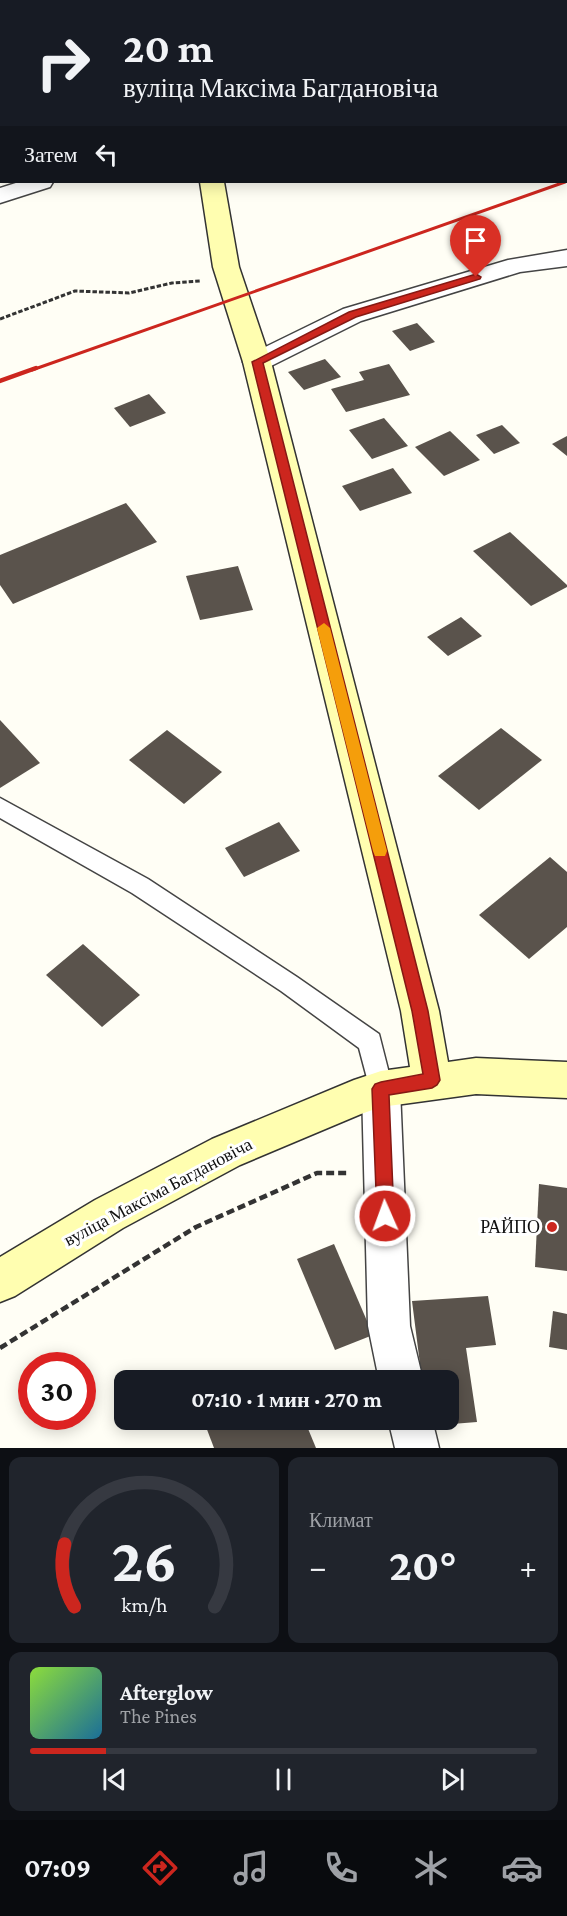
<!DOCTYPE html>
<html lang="ru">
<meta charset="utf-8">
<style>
:root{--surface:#171b24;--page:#20242c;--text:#f1f3f6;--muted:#9ea1a6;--line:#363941;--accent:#cc261e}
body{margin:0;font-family:"Crimson Pro",serif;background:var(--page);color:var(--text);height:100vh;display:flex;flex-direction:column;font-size:22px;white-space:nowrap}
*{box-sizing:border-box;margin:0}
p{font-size:20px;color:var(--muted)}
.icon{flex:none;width:33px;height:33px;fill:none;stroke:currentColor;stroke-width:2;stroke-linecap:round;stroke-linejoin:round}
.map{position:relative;height:1448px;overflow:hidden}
.details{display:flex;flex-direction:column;gap:9px;padding:9px;background:#0d0f14;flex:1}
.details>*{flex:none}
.banner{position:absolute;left:0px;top:0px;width:567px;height:183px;box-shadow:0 3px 15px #0003;background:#171b24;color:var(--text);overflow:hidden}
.speed{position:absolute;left:18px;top:1352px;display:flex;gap:12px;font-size:30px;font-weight:700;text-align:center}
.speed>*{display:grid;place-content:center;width:78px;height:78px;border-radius:50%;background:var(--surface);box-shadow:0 3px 15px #0003;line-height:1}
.speed .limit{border:9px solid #d22;background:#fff;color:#111}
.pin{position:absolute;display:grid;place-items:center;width:51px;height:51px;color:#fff;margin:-62px -26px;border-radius:50% 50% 50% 0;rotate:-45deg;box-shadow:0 0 6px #0007}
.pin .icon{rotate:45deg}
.me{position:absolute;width:66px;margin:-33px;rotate:358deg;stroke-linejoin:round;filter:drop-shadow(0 0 4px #0008)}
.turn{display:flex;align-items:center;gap:21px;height:126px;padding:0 24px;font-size:27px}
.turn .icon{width:78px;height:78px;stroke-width:2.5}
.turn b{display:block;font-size:42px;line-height:51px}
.then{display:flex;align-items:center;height:57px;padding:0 24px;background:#0003;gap:12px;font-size:22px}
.big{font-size:45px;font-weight:700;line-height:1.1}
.details .tile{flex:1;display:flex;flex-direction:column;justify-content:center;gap:9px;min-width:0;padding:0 21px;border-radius:12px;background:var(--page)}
.details .dial{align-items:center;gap:0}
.dial svg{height:156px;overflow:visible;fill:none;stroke:var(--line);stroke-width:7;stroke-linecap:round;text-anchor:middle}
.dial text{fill:var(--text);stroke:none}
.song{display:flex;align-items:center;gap:18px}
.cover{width:72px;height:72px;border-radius:9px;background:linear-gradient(135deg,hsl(90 70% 55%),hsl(200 70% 35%))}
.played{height:6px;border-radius:3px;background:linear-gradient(90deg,var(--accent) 15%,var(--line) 15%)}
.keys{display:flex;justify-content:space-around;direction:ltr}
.heat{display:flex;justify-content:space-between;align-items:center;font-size:33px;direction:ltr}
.details .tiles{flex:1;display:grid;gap:9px;grid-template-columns:1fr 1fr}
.tile:last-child{grid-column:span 2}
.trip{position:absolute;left:114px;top:1370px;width:345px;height:60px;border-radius:12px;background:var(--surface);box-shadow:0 3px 15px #0003;font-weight:700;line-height:60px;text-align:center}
.tabs{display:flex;height:96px;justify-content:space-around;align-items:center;background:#090b0e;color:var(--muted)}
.tabs .icon{width:42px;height:42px}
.tabs .selected{color:var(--accent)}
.tabs b{font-size:27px;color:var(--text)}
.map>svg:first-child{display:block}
.building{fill:#5a534c}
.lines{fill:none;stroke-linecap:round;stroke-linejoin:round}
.lane-casing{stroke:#444;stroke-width:3}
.street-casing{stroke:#444;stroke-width:3}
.secondary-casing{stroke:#333;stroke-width:3}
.path-far1{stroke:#333;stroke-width:3;stroke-dasharray:4.5 2;stroke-linecap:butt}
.path{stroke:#333;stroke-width:4.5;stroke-dasharray:8 4;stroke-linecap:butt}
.lane{fill:#fff;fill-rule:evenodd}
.street{fill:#fff;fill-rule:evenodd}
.secondary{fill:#fffeb0;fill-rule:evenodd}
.rail-far1{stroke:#cc261e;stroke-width:3}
.rail{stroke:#cc261e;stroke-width:4.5}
.route{fill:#cc261e;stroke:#851914;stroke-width:1.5}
.slow{fill:#f59e0b}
.poi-dot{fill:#cc261e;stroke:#fff;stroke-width:2}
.labels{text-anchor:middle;stroke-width:6;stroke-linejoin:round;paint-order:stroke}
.near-street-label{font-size:18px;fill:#111;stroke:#fff}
.near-poi-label{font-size:18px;fill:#111;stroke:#fff;text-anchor:end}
</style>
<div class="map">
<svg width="567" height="1448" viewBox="0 0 567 1448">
<rect width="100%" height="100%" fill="#fffef5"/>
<!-- building -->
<g class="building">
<polygon points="417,323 435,342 410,351 392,331"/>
<polygon points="325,359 341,377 304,390 288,372"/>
<polygon points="389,364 410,395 346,412 331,389 364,380 359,372"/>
<polygon points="149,394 166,413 130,427 114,408"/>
<polygon points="384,418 408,446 372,459 349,430"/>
<polygon points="502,425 520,443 494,454 476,435"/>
<polygon points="450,431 480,460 444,476 415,447"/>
<polygon points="567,436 567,456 552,444"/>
<polygon points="393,468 412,493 360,511 342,486"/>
<polygon points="126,503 157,542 13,604 0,585 0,555"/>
<polygon points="510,532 567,585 567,587 531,606 473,551"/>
<polygon points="238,566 253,610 200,620 186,576"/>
<polygon points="461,617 482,636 448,656 427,637"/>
<polygon points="0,720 40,763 0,788"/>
<polygon points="501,728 542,760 479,810 438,776"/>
<polygon points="167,730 222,772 184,804 129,760"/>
<polygon points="279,822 300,851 244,877 225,848"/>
<polygon points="550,857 567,872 567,927 529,959 479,915"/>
<polygon points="83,944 140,995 102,1027 46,975"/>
<polygon points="539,1184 567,1188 567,1271 535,1267"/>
<polygon points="334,1244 373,1335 335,1350 297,1259"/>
<polygon points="488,1296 496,1345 466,1348 477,1422 427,1426 427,1419 448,1419 448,1380 422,1380 412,1301"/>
<polygon points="553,1311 567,1314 567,1350 549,1347"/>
<polygon points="203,1419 304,1419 316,1448 214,1448"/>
</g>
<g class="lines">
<!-- lane casing -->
<g class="lane-casing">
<polygon id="lane" points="0,798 148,879 297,977 379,1034 393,1089 390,1097 381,1100 372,1097 359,1048 281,991 132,893 0,818"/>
</g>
<!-- street casing -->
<g class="street-casing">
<g id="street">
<polygon points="230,0 254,0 229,2"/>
<polygon points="567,41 567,55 566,55 566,42"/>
<polygon points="19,182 53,182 50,187 0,203 0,188"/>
<polygon points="567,250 567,266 520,272 361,321 267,368 257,371 247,368 243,362 247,356 343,309 508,260"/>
<polygon points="381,1071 395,1076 400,1089 410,1326 423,1380 379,1380 368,1326 362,1089 367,1076"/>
<polygon points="388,1419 432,1419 439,1448 395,1448"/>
</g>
</g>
<!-- secondary casing -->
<g class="secondary-casing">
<g id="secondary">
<polygon points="112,0 134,0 134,2 113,2"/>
<polygon points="200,182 224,182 239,267 271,362 439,1011 448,1062 476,1058 567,1062 567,1098 476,1094 381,1107 361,1114 240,1165 123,1228 15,1296 0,1302 0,1257 95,1200 212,1139 354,1080 381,1071 410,1067 401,1011 243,362 213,267"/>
</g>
</g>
<!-- path-far1 -->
<polyline class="path-far1" points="0,319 75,291 129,293 172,283 200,281"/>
<!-- path -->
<polyline class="path" points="0,1348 196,1227 317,1173 347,1173"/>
<!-- lane -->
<use href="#lane" class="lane"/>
<!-- street -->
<use href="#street" class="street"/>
<!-- secondary -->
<use href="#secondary" class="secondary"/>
<!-- rail-far1 -->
<polyline class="rail-far1" points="32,370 565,182"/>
<!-- rail -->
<polyline class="rail" points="0,381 36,368"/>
</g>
<!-- route -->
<polygon class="route" points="476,274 481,277 480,279 356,317 263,363 428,1011 440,1080 437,1085 432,1088 389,1095 394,1216 391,1222 385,1224 379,1222 377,1216 372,1089 375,1084 381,1082 423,1074 412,1011 252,362 349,312"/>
<!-- slow -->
<polygon class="slow" points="324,623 330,628 387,851 385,856 375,856 373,851 317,628"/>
<!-- markers -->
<circle class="poi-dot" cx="552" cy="1227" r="6"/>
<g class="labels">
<!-- near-street labels -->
<g class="near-street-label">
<text transform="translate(158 1192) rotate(-28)" y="6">вуліца Максіма Багдановіча</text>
</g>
<!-- near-poi labels -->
<g class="near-poi-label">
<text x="540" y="1233">РАЙПО</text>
</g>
</g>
</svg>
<div class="speed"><div class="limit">30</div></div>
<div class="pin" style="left:476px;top:277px;background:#d93025"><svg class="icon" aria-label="arrive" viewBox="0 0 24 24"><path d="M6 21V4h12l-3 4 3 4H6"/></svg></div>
<svg class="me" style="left:385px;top:1216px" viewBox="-20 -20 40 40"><circle r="17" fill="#cc261e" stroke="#fff" stroke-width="3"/><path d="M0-11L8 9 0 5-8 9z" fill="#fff"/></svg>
<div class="trip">07:10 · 1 мин · 270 m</div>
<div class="banner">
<div class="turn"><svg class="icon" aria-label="right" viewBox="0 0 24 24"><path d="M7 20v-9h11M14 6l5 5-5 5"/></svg><div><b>20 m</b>вуліца Максіма Багдановіча</div></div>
<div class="then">Затем<svg class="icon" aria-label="left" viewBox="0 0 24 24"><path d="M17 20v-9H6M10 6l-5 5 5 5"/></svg></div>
</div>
</div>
<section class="details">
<div class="tiles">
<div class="tile dial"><svg viewBox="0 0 100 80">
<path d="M14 69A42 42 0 1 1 86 69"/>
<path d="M14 69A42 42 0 0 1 9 37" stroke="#cc261e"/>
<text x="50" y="56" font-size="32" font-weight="700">26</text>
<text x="50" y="72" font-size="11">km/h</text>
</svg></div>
<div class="tile"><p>Климат</p>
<div class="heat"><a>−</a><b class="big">20°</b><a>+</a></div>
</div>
<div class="tile">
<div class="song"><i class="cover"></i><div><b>Afterglow</b><p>The Pines</p></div></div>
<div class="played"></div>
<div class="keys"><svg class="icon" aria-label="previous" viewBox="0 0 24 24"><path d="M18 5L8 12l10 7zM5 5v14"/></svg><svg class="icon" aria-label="pause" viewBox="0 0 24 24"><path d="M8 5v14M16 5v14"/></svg><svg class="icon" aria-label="next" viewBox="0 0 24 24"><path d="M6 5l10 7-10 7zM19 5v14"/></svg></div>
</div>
</div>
</section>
<nav class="tabs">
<b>07:09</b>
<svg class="icon selected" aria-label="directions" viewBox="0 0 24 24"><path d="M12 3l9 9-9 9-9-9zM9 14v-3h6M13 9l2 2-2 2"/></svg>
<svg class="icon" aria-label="music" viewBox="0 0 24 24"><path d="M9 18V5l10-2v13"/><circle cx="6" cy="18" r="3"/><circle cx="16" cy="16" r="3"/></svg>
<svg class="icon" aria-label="phone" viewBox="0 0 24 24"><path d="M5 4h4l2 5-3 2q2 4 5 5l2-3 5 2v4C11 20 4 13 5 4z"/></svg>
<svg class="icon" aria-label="climate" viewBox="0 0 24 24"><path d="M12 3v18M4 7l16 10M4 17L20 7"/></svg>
<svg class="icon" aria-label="car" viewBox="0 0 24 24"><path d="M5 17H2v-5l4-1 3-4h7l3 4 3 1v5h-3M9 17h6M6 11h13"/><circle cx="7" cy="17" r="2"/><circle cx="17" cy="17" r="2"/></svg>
</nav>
